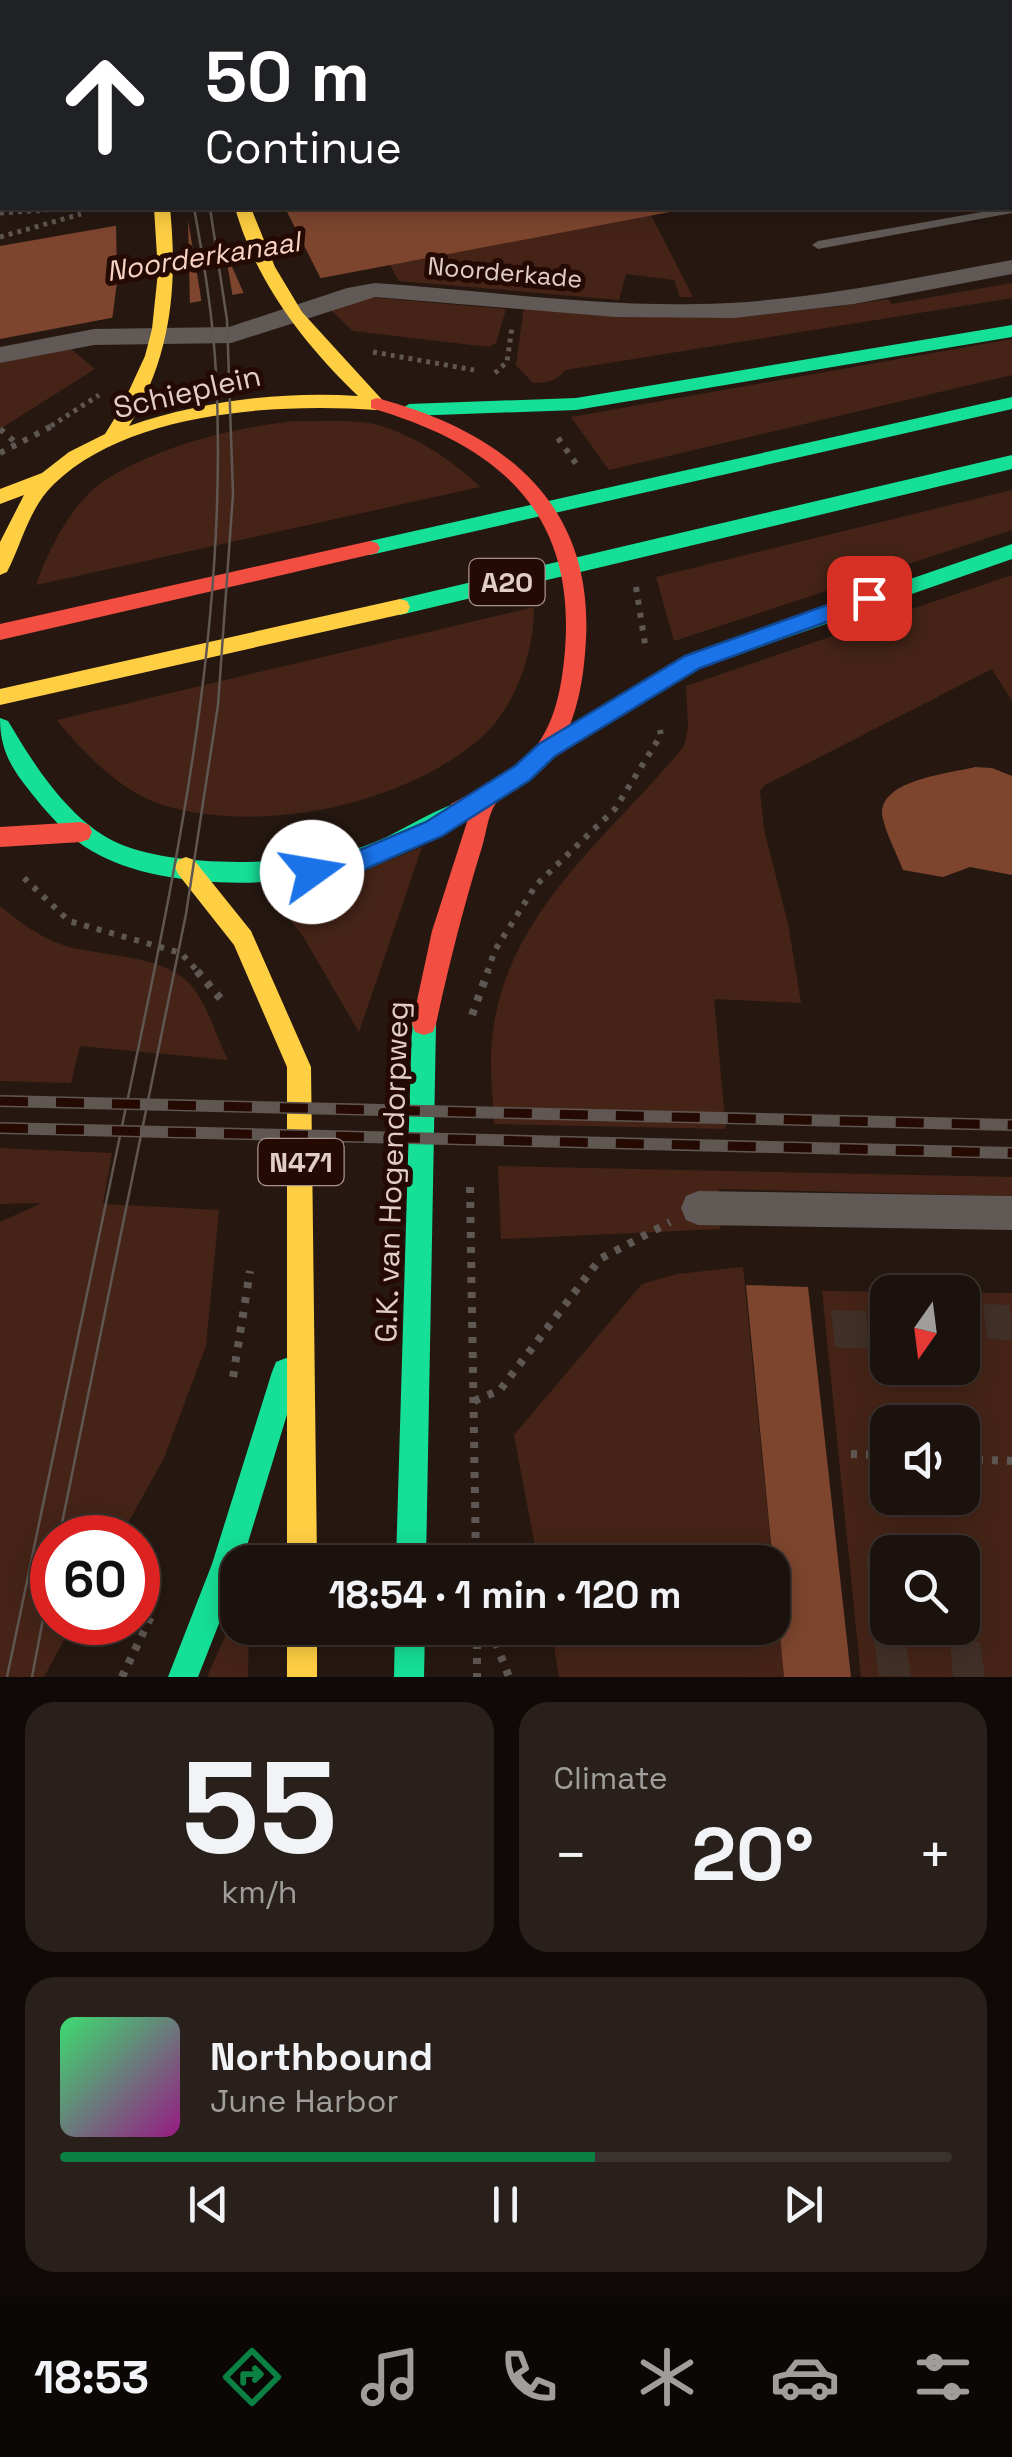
<!DOCTYPE html>
<meta charset="utf-8">
<style>
:root{--surface:#1c120d;--page:#29201b;--text:#f1f3f6;--muted:#a09e9d;--line:#3a322e;--accent:#0b8043}
body{margin:0;font-family:"Space Grotesk",sans-serif;background:var(--page);color:var(--text);height:100vh;display:flex;flex-direction:column;font-size:38px;white-space:nowrap}
*{box-sizing:border-box;margin:0}
p{font-size:32px;color:var(--muted)}
.icon{flex:none;width:55px;height:55px;fill:none;stroke:currentColor;stroke-width:2;stroke-linecap:round;stroke-linejoin:round}
.map{position:relative;height:1677px;overflow:hidden}
.sheet{display:flex;flex-direction:column;gap:25px;padding:25px;background:#0f0a07;flex:1}
.sheet>*{flex:none}
.guide{position:absolute;left:0px;top:0px;width:1012px;height:210px;box-shadow:0 5px 25px #0003,0 0 0 2px var(--line);background:#202124;color:#fff;overflow:hidden}
.needle{width:65px;rotate:194deg}
.fabs{position:absolute;left:870px;top:1275px;display:grid;gap:20px}
.fabs a{display:grid;place-items:center;width:110px;height:110px;border-radius:20px;background:var(--surface);box-shadow:0 5px 25px #0003,0 0 0 2px var(--line);font-size:50px}
.speed{position:absolute;left:30px;top:1515px;display:flex;gap:20px;font-size:50px;font-weight:700;text-align:center}
.speed>*{display:grid;place-content:center;width:130px;height:130px;border-radius:50%;background:var(--surface);box-shadow:0 5px 25px #0003,0 0 0 2px var(--line);line-height:1}
.speed .limit{border:15px solid #d22;background:#fff;color:#111}
.pin{position:absolute;display:grid;place-items:center;width:85px;height:85px;color:#fff;margin:-42px;border-radius:20px;box-shadow:0 5px 15px #0006}
.me{position:absolute;width:110px;margin:-55px;rotate:77deg;stroke-linejoin:round;filter:drop-shadow(0 0 8px #0008)}
.turn{display:flex;align-items:center;gap:35px;height:210px;padding:0 40px;font-size:45px}
.turn .icon{width:130px;height:130px;stroke-width:2.5}
.turn b{display:block;font-size:70px;line-height:85px}
.big{font-size:75px;font-weight:700;line-height:1.1}
.sheet .card{flex:1;display:flex;flex-direction:column;justify-content:center;gap:15px;min-width:0;padding:0 35px;border-radius:30px;background:var(--page)}
.sheet .dial{align-items:center;gap:0}
.dial b{font-size:130px;line-height:1}
.song{display:flex;align-items:center;gap:30px}
.cover{width:120px;height:120px;border-radius:15px;background:linear-gradient(135deg,hsl(140 70% 55%),hsl(310 70% 35%))}
.played{height:10px;border-radius:5px;background:linear-gradient(90deg,var(--accent) 60%,var(--line) 60%)}
.keys{display:flex;justify-content:space-around;direction:ltr}
.heat{display:flex;justify-content:space-between;align-items:center;font-size:55px;direction:ltr}
.sheet .tiles{flex:1;display:grid;gap:25px;grid-template-columns:1fr 1fr}
.card:last-child{grid-column:span 2}
.trip{position:absolute;left:220px;top:1545px;width:570px;height:100px;border-radius:30px;background:var(--surface);box-shadow:0 5px 25px #0003,0 0 0 2px var(--line);font-weight:700;line-height:100px;text-align:center}
.tabs{display:flex;height:160px;justify-content:space-around;align-items:center;background:#0b0705;color:var(--muted)}
.tabs .icon{width:70px;height:70px}
.tabs .selected{color:var(--accent)}
.tabs b{font-size:45px;color:var(--text)}
.map>svg:first-child{display:block}
.green{fill:#452417;fill-rule:evenodd}
.water{fill:#7d452e}
.pier{fill:#261811}
.building{fill:#413028}
.lines{fill:none;stroke-linecap:round;stroke-linejoin:round}
.path-far2{stroke:#5e5753;stroke-width:5;stroke-dasharray:4 5;stroke-linecap:butt}
.path-far1{stroke:#5e5753;stroke-width:6;stroke-dasharray:5 8;stroke-linecap:butt}
.path{stroke:#5e5753;stroke-width:8;stroke-dasharray:6 9;stroke-linecap:butt}
.lane{fill:#605956;fill-rule:evenodd}
.street{fill:#605956;fill-rule:evenodd}
.fast{fill:#16e098;fill-rule:evenodd}
.slow{fill:#ffcf43;fill-rule:evenodd}
.jam{fill:#f24e42;fill-rule:evenodd}
.tram{stroke:#605752;stroke-width:2.5}
.rail-casing{stroke:#605752;stroke-width:12}
.rail{stroke:#240a03;stroke-width:9;stroke-dasharray:28;stroke-linecap:butt}
.route{fill:#1a73e8;stroke:#114b97;stroke-width:2.5}
.labels{text-anchor:middle;stroke-width:10;stroke-linejoin:round;paint-order:stroke}
.far-street-label{font-size:25px;fill:#e1cec6;stroke:#240a03}
.far-water-label{font-size:28px;font-style:italic;fill:#f8d2c3;stroke:#240a03}
.shield{fill:#240a03;stroke:#a8938c;stroke-width:2.5}
.shield-label{font-size:28px;font-weight:bold;fill:#e1cec6}
.street-label{font-size:30px;fill:#e1cec6;stroke:#240a03}
</style>
<div class="map">
<svg width="1012" height="1677" viewBox="0 0 1012 1677">
<rect width="100%" height="100%" fill="#261811"/>
<!-- green -->
<g class="green">
<polygon points="651,215 693,297 680,297 674,280 626,274 619,300 399,281 389,263"/>
<path d="M1012 283V298L565 370C556 381 548 383 533 383L516 365 524 307C655 318 756 321 888 299L892 304Z"/>
<polygon points="355,296 506,309 496,343 489,347 353,331 322,302"/>
<polygon points="1012,339 1012,375 609,470 571,417"/>
<polygon points="71,349 95,369 0,429 0,363"/>
<path d="M296 421C318 422 340 420 361 422 401 426 452 459 480 487L36 585C49 548 74 498 110 477 164 445 234 427 296 421Z"/>
<polygon points="1012,490 1012,530 674,641 656,577"/>
<path d="M1012 575V701L992 669 765 785 760 791 764 829 788 924 801 1003 714 999 726 1129 494 1124C493 1097 489 1067 492 1040 504 913 609 838 684 746L688 727 686 686Z"/>
<path d="M534 607C534 652 516 707 481 738 403 805 262 835 163 805 124 794 82 752 57 720Z"/>
<polygon points="422,847 359,1032 304,938 273,897 360,872"/>
<path d="M0 906C21 923 40 938 66 946 104 957 161 954 190 984 209 1006 215 1035 228 1060L80 1046 71 1083 0 1081Z"/>
<polygon points="0,1148 112,1153 103,1204 219,1210 206,1346 164,1458 120,1537 52,1538 52,1622 73,1623 44,1677 0,1677 0,1222 42,1203 0,1204"/>
<polygon points="498,1166 1012,1177 1012,1196 719,1189 720,1229 501,1239"/>
<polygon points="743,1267 784,1677 559,1677 551,1628 772,1628 772,1562 538,1562 514,1435 642,1284 677,1274"/>
<path d="M822 1291 932 1292H888V1368H962L963 1293H1012V1677H861ZM888 1422H962V1498H888ZM888 1552H962V1628H888Z"/>
<polygon points="237,1610 238,1628 249,1628 248,1677 207,1677"/>
</g>
<!-- water -->
<g class="water">
<polygon points="217,208 691,208 0,339 0,246"/>
<path d="M975 767 992 768 1012 776V875L970 867 943 877 903 870C897 854 887 836 883 819 874 780 948 774 975 767Z"/>
<polygon points="746,1285 808,1287 851,1677 784,1677"/>
</g>
<!-- pier -->
<polygon class="pier" points="189,208 285,208 322,281 245,296 225,251 233,298 202,304 188,220 190,306 112,321 117,281 116,221"/>
<!-- building -->
<g class="building">
<polygon points="983,1304 1010,1305 1012,1340 987,1339"/>
<polygon points="831,1310 866,1311 869,1349 835,1347"/>
<polygon points="866,1556 888,1556 888,1604 871,1604"/>
<polygon points="962,1558 969,1558 976,1605 962,1604"/>
<polygon points="874,1640 906,1641 911,1677 879,1676"/>
<polygon points="950,1641 980,1642 985,1677 953,1677"/>
</g>
<g class="lines">
<!-- path-far2 -->
<g class="path-far2">
<polyline points="928,2 942,0"/>
<polyline points="0,213 77,208"/>
<polyline points="0,237 81,214"/>
<polyline points="373,352 474,370"/>
<polyline points="495,373 507,362 512,327"/>
<polyline points="51,426 99,395"/>
</g>
<!-- path-far1 -->
<g class="path-far1">
<polyline points="0,429 16,443"/>
<polyline points="558,438 577,465"/>
<polyline points="0,453 56,424"/>
<polyline points="636,587 645,644"/>
<polyline points="24,878 69,921 181,953 199,973"/>
<polyline points="487,973 495,950 536,885 615,809 661,735 660,730"/>
</g>
<!-- path -->
<g class="path">
<polyline points="197,971 226,1005"/>
<polyline points="472,1015 488,971"/>
<polyline points="470,1187 476,1562"/>
<polyline points="233,1377 250,1271"/>
<polyline points="474,1401 500,1390 600,1259 670,1222"/>
<polyline points="851,1454 888,1455"/>
<polyline points="962,1459 1012,1461"/>
<polyline points="477,1628 477,1677"/>
<polyline points="490,1628 509,1677"/>
<polyline points="122,1677 154,1610"/>
</g>
<!-- lane -->
<polygon class="lane" points="1010,207 1012,207 1012,213 818,249 812,245 818,241"/>
<!-- street -->
<g class="street">
<polygon points="618,0 685,0 617,2"/>
<rect x="1010" y="40" width="2" height="12"/>
<path d="M1012 260V274L854 304 735 318 615 317 375 297 231 343 94 345 0 363V347L94 329 229 327 347 288 375 283C481 290 588 306 695 304 802 303 907 279 1012 260Z"/>
<polygon points="698,1191 1012,1196 1012,1230 698,1225 686,1220 681,1208 686,1196"/>
</g>
<!-- fast -->
<g class="fast">
<rect x="0" y="161" width="2" height="10"/>
<polygon points="1012,325 1012,337 576,410 409,416 400,410 409,404 576,398"/>
<polygon points="1012,397 1012,409 370,555 360,548 370,541"/>
<polygon points="1012,455 1012,469 400,615 390,607 400,599"/>
<polygon points="1012,544 1012,559 700,668 555,756 539,756 536,750 539,744 686,656"/>
<path d="M0 718 8 721C33 763 63 811 106 837 163 871 299 866 362 847 396 836 425 813 459 802L467 804 470 811 467 818C433 836 400 855 363 866 289 889 161 892 92 851 72 840 56 822 41 805 17 775 0 757 0 718Z"/>
<polygon points="424,1013 433,1016 436,1024 426,1562 396,1562 412,1024 415,1016"/>
<polygon points="286,1358 296,1362 300,1372 242,1562 238,1562 238,1575 198,1677 168,1677 212,1564 272,1372 276,1362"/>
<polygon points="395,1628 425,1628 424,1677 394,1677"/>
</g>
<!-- slow -->
<g class="slow">
<polygon points="175,0 189,0 190,2 176,2"/>
<path d="M154 208H170C178 287 171 357 129 426 202 401 281 391 358 396 303 343 256 282 235 208H251L275 267 302 312 386 404 377 410C278 403 129 411 54 484 29 508 22 543 7 572L0 575V542L24 495 0 504V489L42 473 69 452 105 434 121 408 145 356 152 329 158 272Z"/>
<polygon points="400,599 407,601 410,607 407,613 0,705 0,689"/>
<polygon points="186,857 194,860 251,931 311,1067 317,1562 287,1562 287,1067 234,945 178,874 175,867 178,860"/>
<rect x="287" y="1628" width="30" height="49"/>
</g>
<!-- jam -->
<g class="jam">
<rect x="113" y="0" width="14" height="2"/>
<rect x="0" y="116" width="2" height="10"/>
<path d="M377 398C500 431 593 500 586 639 584 675 579 710 562 742 552 761 539 775 521 786 514 791 500 796 496 803 488 814 486 834 482 847 464 905 449 964 436 1024L433 1032 424 1035 415 1032 412 1024 432 931 469 816 459 820 451 818 448 811 451 804C477 789 506 778 528 756 555 728 562 687 565 650 576 510 497 445 371 408V400Z"/>
<polygon points="370,541 377,543 380,548 377,553 0,640 0,624"/>
<polygon points="81,822 89,825 92,832 89,839 81,842 0,847 0,827"/>
</g>
<!-- tram -->
<g class="tram">
<polyline points="59,1538 186,914 218,705 233,494 227,320 210,208"/>
<path d="M7 1677C47 1487 87 1297 126 1107 177 864 229 622 216 373 213 317 204 263 194 208"/>
<polyline points="32,1677 52,1572"/>
</g>
<!-- rail casing -->
<g class="rail-casing">
<g id="rail">
<polyline points="0,1101 1012,1125"/>
<polyline points="0,1128 1012,1153"/>
</g>
</g>
<!-- rail -->
<use href="#rail" class="rail"/>
</g>
<!-- route -->
<polygon class="route" points="869,590 879,598 876,604 700,668 555,756 530,780 442,836 356,873 312,882 304,879 300,872 304,865 353,853 426,822 515,766 539,744 685,656"/>
<g class="labels">
<!-- far-street labels -->
<g class="far-street-label">
<text transform="translate(505 272) rotate(5)" y="9">Noorderkade</text>
</g>
<!-- far-water labels -->
<g class="far-water-label">
<text transform="translate(203 256) rotate(-9)" y="10">Noorderkanaal</text>
</g>
<!-- shield labels -->
<g class="shield">
<rect x="469.5" y="559" width="75" height="46" rx="8"/>
<rect x="258.5" y="1139" width="85" height="46" rx="8"/>
</g>
<g class="shield-label">
<text x="507" y="592">A20</text>
<text x="301" y="1172">N471</text>
</g>
<!-- street labels -->
<g class="street-label">
<text transform="translate(187 392) rotate(-13)" y="10">Schieplein</text>
<text transform="translate(392 1172) rotate(-88)" y="10">G.K. van Hogendorpweg</text>
</g>
</g>
</svg>
<div class="fabs">
<a><svg class="needle" viewBox="-14 -14 28 28"><path d="M0-13l5 13h-10z" fill="#e53935"/><path d="M0 13l5-13h-10z" fill="#a09e9d"/></svg></a>
<a><svg class="icon" aria-label="sound" viewBox="0 0 24 24"><path d="M4 9h4l5-4v14l-5-4H4zM17 9q2 3 0 6"/></svg></a>
<a><svg class="icon" aria-label="search" viewBox="0 0 24 24"><circle cx="10" cy="10" r="6"/><path d="M15 15l6 6"/></svg></a>
</div>
<div class="speed"><div class="limit">60</div></div>
<div class="pin" style="left:869px;top:598px;background:#d93025"><svg class="icon" aria-label="arrive" viewBox="0 0 24 24"><path d="M6 21V4h12l-3 4 3 4H6"/></svg></div>
<svg class="me" style="left:312px;top:872px" viewBox="-20 -20 40 40"><circle r="19" fill="#fff"/><path d="M0-13L10 11 0 6-10 11z" fill="#1a73e8"/></svg>
<div class="trip">18:54 · 1 min · 120 m</div>
<div class="guide">
<div class="turn"><svg class="icon" aria-label="ahead" viewBox="0 0 24 24"><path d="M12 20V5M6 11l6-6 6 6"/></svg><div><b>50 m</b>Continue</div></div>
</div>
</div>
<section class="sheet">
<div class="tiles">
<div class="card dial"><b>55</b><p>km/h</p></div>
<div class="card"><p>Climate</p>
<div class="heat"><a>−</a><b class="big">20°</b><a>+</a></div>
</div>
<div class="card">
<div class="song"><i class="cover"></i><div><b>Northbound</b><p>June Harbor</p></div></div>
<div class="played"></div>
<div class="keys"><svg class="icon" aria-label="previous" viewBox="0 0 24 24"><path d="M18 5L8 12l10 7zM5 5v14"/></svg><svg class="icon" aria-label="pause" viewBox="0 0 24 24"><path d="M8 5v14M16 5v14"/></svg><svg class="icon" aria-label="next" viewBox="0 0 24 24"><path d="M6 5l10 7-10 7zM19 5v14"/></svg></div>
</div>
</div>
</section>
<nav class="tabs">
<b>18:53</b>
<svg class="icon selected" aria-label="directions" viewBox="0 0 24 24"><path d="M12 3l9 9-9 9-9-9zM9 14v-3h6M13 9l2 2-2 2"/></svg>
<svg class="icon" aria-label="music" viewBox="0 0 24 24"><path d="M9 18V5l10-2v13"/><circle cx="6" cy="18" r="3"/><circle cx="16" cy="16" r="3"/></svg>
<svg class="icon" aria-label="phone" viewBox="0 0 24 24"><path d="M5 4h4l2 5-3 2q2 4 5 5l2-3 5 2v4C11 20 4 13 5 4z"/></svg>
<svg class="icon" aria-label="climate" viewBox="0 0 24 24"><path d="M12 3v18M4 7l16 10M4 17L20 7"/></svg>
<svg class="icon" aria-label="car" viewBox="0 0 24 24"><path d="M5 17H2v-5l4-1 3-4h7l3 4 3 1v5h-3M9 17h6M6 11h13"/><circle cx="7" cy="17" r="2"/><circle cx="17" cy="17" r="2"/></svg>
<svg class="icon" aria-label="filters" viewBox="0 0 24 24"><path d="M4 7h16M4 17h16"/><circle cx="9" cy="7" r="2"/><circle cx="15" cy="17" r="2"/></svg>
</nav>
